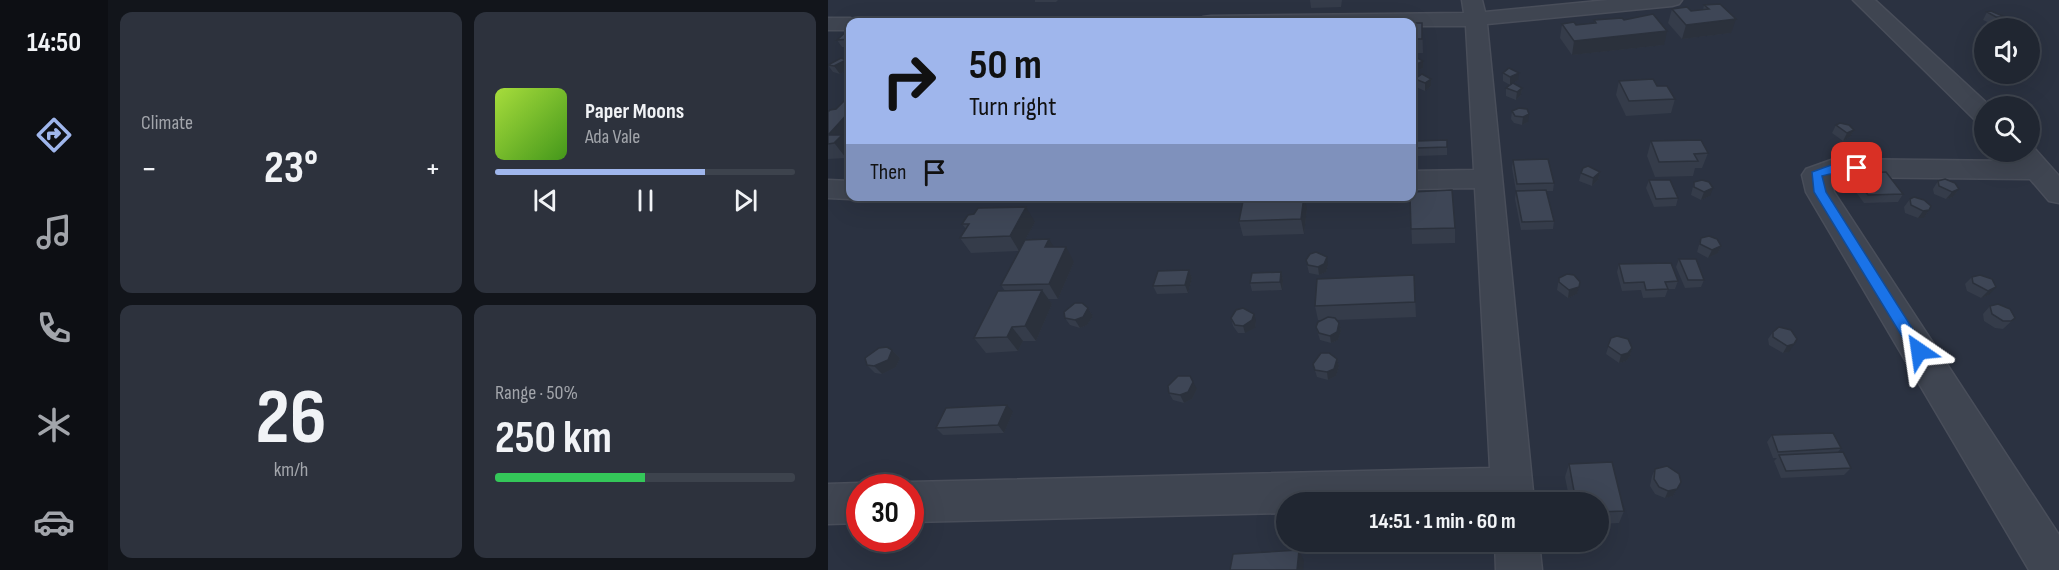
<!DOCTYPE html>
<meta charset="utf-8">
<style>
:root{--surface:#202631;--page:#2d323d;--text:#f1f3f6;--muted:#a2a5ab;--line:#3d434d;--accent:#9fb6ec}
body{margin:0;font-family:"Sofia Sans Condensed",sans-serif;background:var(--page);color:var(--text);height:100vh;display:flex;flex-direction:column;font-size:22px;white-space:nowrap}
*{box-sizing:border-box;margin:0}
p{font-size:20px;color:var(--muted)}
.icon{flex:none;width:33px;height:33px;fill:none;stroke:currentColor;stroke-width:2;stroke-linecap:round;stroke-linejoin:round}
.map{position:relative;flex:1;overflow:hidden}
.panel{display:flex;flex-direction:column;gap:12px;padding:12px;background:#12151b;width:720px}
.panel>*{flex:none}
.banner{position:absolute;left:18px;top:18px;width:570px;height:183px;border-radius:12px;box-shadow:0 6px 24px #0002,0 0 0 2px var(--line);background:#9fb6ec;color:#111;overflow:hidden}
.buttons{position:absolute;left:1146px;top:18px;display:grid;gap:12px}
.buttons a{display:grid;place-items:center;width:66px;height:66px;border-radius:50%;background:var(--surface);box-shadow:0 6px 24px #0002,0 0 0 2px var(--line);font-size:30px}
.speed{position:absolute;left:18px;top:474px;display:flex;gap:12px;font-size:30px;font-weight:700;text-align:center}
.speed>*{display:grid;place-content:center;width:78px;height:78px;border-radius:50%;background:var(--surface);box-shadow:0 6px 24px #0002,0 0 0 2px var(--line);line-height:1}
.speed .limit{border:9px solid #d22;background:#fff;color:#111}
.pin{position:absolute;display:grid;place-items:center;width:51px;height:51px;color:#fff;margin:-26px;border-radius:12px;box-shadow:0 3px 9px #0006}
.me{position:absolute;width:66px;margin:-33px;rotate:328deg;stroke-linejoin:round;filter:drop-shadow(0 0 4px #0008)}
.turn{display:flex;align-items:center;gap:21px;height:126px;padding:0 24px;font-size:27px}
.turn .icon{width:78px;height:78px;stroke-width:2.5}
.turn b{display:block;font-size:42px;line-height:51px}
.then{display:flex;align-items:center;height:57px;padding:0 24px;background:#0003;gap:12px;font-size:22px}
.big{font-size:45px;font-weight:700;line-height:1.1}
.panel .widget{flex:1;display:flex;flex-direction:column;justify-content:center;gap:9px;min-width:0;padding:0 21px;border-radius:12px;background:var(--page)}
.panel .dial{align-items:center;gap:0}
.dial b{font-size:78px;line-height:1}
.song{display:flex;align-items:center;gap:18px}
.cover{width:72px;height:72px;border-radius:9px;background:linear-gradient(135deg,hsl(80 70% 55%),hsl(100 70% 35%))}
.played{height:6px;border-radius:3px;background:linear-gradient(90deg,var(--accent) 70%,var(--line) 70%)}
.keys{display:flex;justify-content:space-around;direction:ltr}
.heat{display:flex;justify-content:space-between;align-items:center;font-size:33px;direction:ltr}
.charge{height:9px;border-radius:4px;background:linear-gradient(90deg,#34c759 50%,var(--line) 0)}
.panel .tiles{flex:1;display:grid;gap:12px;grid-template-columns:repeat(2,1fr)}
.trip{position:absolute;left:448px;top:492px;width:333px;height:60px;border-radius:30px;background:var(--surface);box-shadow:0 6px 24px #0002,0 0 0 2px var(--line);font-weight:700;line-height:60px;text-align:center}
main{display:flex;flex:1;min-height:0}
.menu{display:flex;flex-direction:column;width:108px;justify-content:space-around;align-items:center;background:#0d0f14;color:var(--muted)}
.menu .icon{width:42px;height:42px}
.menu .selected{color:var(--accent)}
.menu b{font-size:27px;color:var(--text)}
.map>svg:first-child{display:block}
.lines{fill:none;stroke-linecap:round;stroke-linejoin:round}
.minor-casing{stroke:#494e5a;stroke-width:3}
.minor{fill:#3f4551;fill-rule:evenodd}
.wall{fill:#353c4a}
.shaded-wall{fill:#2b313c}
.building{fill:#3e4656;stroke:#2b313c;stroke-width:1.5}
.route{fill:#1a73e8;stroke:#114b97;stroke-width:1.5}
</style>
<main>
<nav class="menu">
<b>14:50</b>
<svg class="icon selected" aria-label="directions" viewBox="0 0 24 24"><path d="M12 3l9 9-9 9-9-9zM9 14v-3h6M13 9l2 2-2 2"/></svg>
<svg class="icon" aria-label="music" viewBox="0 0 24 24"><path d="M9 18V5l10-2v13"/><circle cx="6" cy="18" r="3"/><circle cx="16" cy="16" r="3"/></svg>
<svg class="icon" aria-label="phone" viewBox="0 0 24 24"><path d="M5 4h4l2 5-3 2q2 4 5 5l2-3 5 2v4C11 20 4 13 5 4z"/></svg>
<svg class="icon" aria-label="climate" viewBox="0 0 24 24"><path d="M12 3v18M4 7l16 10M4 17L20 7"/></svg>
<svg class="icon" aria-label="car" viewBox="0 0 24 24"><path d="M5 17H2v-5l4-1 3-4h7l3 4 3 1v5h-3M9 17h6M6 11h13"/><circle cx="7" cy="17" r="2"/><circle cx="17" cy="17" r="2"/></svg>
</nav>
<section class="panel">
<div class="tiles">
<div class="widget"><p>Climate</p>
<div class="heat"><a>−</a><b class="big">23°</b><a>+</a></div>
</div>
<div class="widget">
<div class="song"><i class="cover"></i><div><b>Paper Moons</b><p>Ada Vale</p></div></div>
<div class="played"></div>
<div class="keys"><svg class="icon" aria-label="previous" viewBox="0 0 24 24"><path d="M18 5L8 12l10 7zM5 5v14"/></svg><svg class="icon" aria-label="pause" viewBox="0 0 24 24"><path d="M8 5v14M16 5v14"/></svg><svg class="icon" aria-label="next" viewBox="0 0 24 24"><path d="M6 5l10 7-10 7zM19 5v14"/></svg></div>
</div>
<div class="widget dial"><b>26</b><p>km/h</p></div>
<div class="widget"><p>Range · 50%</p><b class="big">250 km</b><div class="charge"></div></div>
</div>
</section>
<div class="map">
<svg width="1231" height="570" viewBox="0 0 1231 570">
<rect width="100%" height="100%" fill="#2b3241"/>
<g class="lines">
<!-- minor casing -->
<g class="minor-casing">
<g id="minor">
<polygon points="634,0 654,0 657,12 780,0 854,0 851,4 844,6 659,24 706,502 459,502 459,513 82,522 82,488 67,488 82,482 662,468 647,188 584,189 584,171 646,170 638,26 584,26 584,22 372,22 375,17 383,16 636,13"/>
<polygon points="1025,0 1047,0 1162,106 1156,106 1156,123 1147,120"/>
<polygon points="0,18 22,18 32,22 22,22 22,30 0,30"/>
<polygon points="1202,148 1207,149 1231,176 1231,203 1221,201 1202,179 1009,177 1003,179 1006,192 1231,535 1231,570 1201,570 978,192 974,175 978,169 1006,159 1187,161 1183,155 1186,152 1202,152"/>
<polygon points="0,180 22,181 22,196 32,196 22,199 0,198"/>
<polygon points="32,483 44,488 32,488 32,523 0,524 0,484"/>
<polygon points="667,542 711,542 714,570 668,570"/>
</g>
</g>
<!-- minor -->
<use href="#minor" class="minor"/>
</g>
<!-- wall -->
<g class="wall">
<polygon points="207,0 230,0 228,2 207,2"/>
<polygon points="482,0 514,0 513,7 483,8"/>
<polygon points="876,5 903,33 854,39 840,23 844,9 863,11 875,10"/>
<polygon points="1159,12 1177,17 1172,24 1164,24 1155,20"/>
<polygon points="766,20 796,20 836,45 744,55 732,38 734,24 748,25 766,23"/>
<polygon points="584,23 594,23 595,53 584,53"/>
<polygon points="22,29 22,47 14,47 9,40"/>
<polygon points="584,59 595,61 595,68 587,72 584,70"/>
<polygon points="18,60 22,66 22,68 12,74 5,72 0,65"/>
<polygon points="675,73 690,80 682,85 675,81"/>
<polygon points="587,79 603,86 597,91 588,87"/>
<polygon points="791,81 829,86 847,99 843,113 798,116 788,95"/>
<polygon points="678,88 694,88 693,95 688,100 678,96"/>
<polygon points="22,99 22,138 19,141 18,158 0,159 0,112 8,109"/>
<polygon points="691,108 700,122 694,125 686,123 683,119 684,111"/>
<polygon points="1008,125 1026,130 1022,137 1015,141 1004,133"/>
<polygon points="589,141 619,147 619,155 590,156"/>
<polygon points="823,141 880,153 874,168 867,168 865,176 827,177 819,156"/>
<polygon points="685,160 726,183 725,191 718,191 726,221 725,229 693,230 687,199 688,191 684,168"/>
<polygon points="772,172 770,180 764,186 751,181 753,173"/>
<polygon points="1024,173 1075,194 1070,202 1036,203 1020,181"/>
<polygon points="821,180 850,198 848,206 826,207 818,188"/>
<polygon points="1110,181 1131,189 1125,197 1118,199 1106,194 1105,189"/>
<polygon points="866,182 882,196 873,200 863,195"/>
<polygon points="582,196 627,228 627,243 584,244"/>
<polygon points="1082,199 1101,210 1096,218 1090,218 1077,213 1076,207"/>
<polygon points="479,209 476,234 415,236 411,221"/>
<polygon points="146,214 207,222 197,240 226,247 246,262 230,299 220,299 224,304 208,341 195,341 190,351 158,353 146,338 177,291 173,285 191,251 143,253 132,238 138,229 134,224"/>
<polygon points="873,238 893,246 890,253 880,258 869,252"/>
<polygon points="851,259 876,280 873,287 857,288 848,267"/>
<polygon points="478,260 500,265 498,272 491,275 481,273"/>
<polygon points="791,264 850,281 847,289 840,289 837,297 815,298 813,290 794,291 789,272"/>
<polygon points="361,270 364,278 360,293 329,294 325,286"/>
<polygon points="453,272 455,280 454,290 424,291 422,283"/>
<polygon points="586,275 588,317 508,320 511,323 513,331 510,340 503,343 492,340 488,327 494,320 490,320 487,306"/>
<polygon points="1144,277 1164,279 1161,295 1153,298 1139,291 1137,284"/>
<polygon points="731,278 752,282 749,294 740,298 729,290"/>
<polygon points="1162,306 1187,318 1175,329 1167,328 1156,321 1155,314"/>
<polygon points="260,308 265,316 259,325 252,328 242,325 237,318"/>
<polygon points="403,318 428,321 427,328 417,333 410,333 405,326"/>
<polygon points="963,330 961,352 955,353 941,345 940,339 945,332"/>
<polygon points="783,338 804,348 802,356 798,361 791,363 778,354"/>
<polygon points="64,350 72,358 68,367 54,374 47,373 39,365"/>
<polygon points="509,359 511,366 508,376 500,380 489,377 485,364"/>
<polygon points="369,389 364,399 356,403 345,400 341,393"/>
<polygon points="185,412 176,433 115,435 108,428"/>
<polygon points="944,435 1013,448 1010,452 1023,468 1016,475 953,478 946,461 949,458 945,458 939,442"/>
<polygon points="741,464 796,511 791,523 771,524 771,502 742,502 737,477"/>
<polygon points="827,469 853,482 845,496 837,498 827,494 822,486 824,476"/>
</g>
<!-- shaded-wall -->
<g class="shaded-wall">
<polygon points="908,19 903,33 854,39 858,25"/>
<polygon points="839,31 836,45 744,55 746,41"/>
<polygon points="18,60 22,66 22,68 12,74 6,66"/>
<polygon points="595,61 595,68 587,72 587,65"/>
<polygon points="691,73 690,80 682,85 682,77"/>
<polygon points="603,79 603,86 597,91 597,83"/>
<polygon points="694,88 693,95 688,100 689,92"/>
<polygon points="22,111 22,138 19,141 22,145 22,154 18,158 0,135"/>
<polygon points="701,114 700,122 694,125 695,117"/>
<polygon points="1026,130 1022,137 1015,141 1019,133"/>
<polygon points="772,172 770,180 764,186 765,178"/>
<polygon points="885,188 882,196 873,200 876,192"/>
<polygon points="1131,189 1125,197 1118,199 1124,192"/>
<polygon points="476,196 479,209 476,234 473,219"/>
<polygon points="198,207 207,222 191,251 182,236"/>
<polygon points="1101,210 1096,218 1090,218 1095,211"/>
<polygon points="221,239 230,254 217,247"/>
<polygon points="893,246 890,253 880,258 884,250"/>
<polygon points="238,247 246,262 230,299 221,284"/>
<polygon points="499,257 500,265 498,272 491,275 490,267"/>
<polygon points="361,270 364,278 360,293 357,285"/>
<polygon points="453,272 455,280 454,290 452,282"/>
<polygon points="751,287 749,294 740,298 741,290"/>
<polygon points="1168,287 1161,295 1153,298 1160,291"/>
<polygon points="214,290 224,304 208,341 197,326"/>
<polygon points="260,308 265,316 259,325 252,328 247,320"/>
<polygon points="426,314 428,321 427,328 417,333 415,326"/>
<polygon points="511,323 513,331 510,340 503,343 502,336"/>
<polygon points="184,327 195,341 190,351 179,337"/>
<polygon points="966,344 961,352 955,353 959,346"/>
<polygon points="804,348 802,356 798,361 791,363 793,355"/>
<polygon points="64,350 72,358 68,367 54,374 46,366"/>
<polygon points="509,359 511,366 508,376 500,380 499,372"/>
<polygon points="365,382 369,389 364,399 356,403 352,395"/>
<polygon points="179,405 185,412 176,433 170,425"/>
<polygon points="849,489 845,496 837,498 840,491"/>
<polygon points="471,550 476,561 475,570 469,570"/>
</g>
<!-- building -->
<g class="building">
<polygon points="892,4 908,19 858,25 844,9 859,7 863,11 881,9 876,5"/>
<polygon points="1163,11 1177,17 1168,17 1159,12"/>
<polygon points="825,14 839,31 746,41 734,24 746,22 748,25 768,23 766,20 794,18 796,20"/>
<rect x="584" y="23" width="10" height="16"/>
<polygon points="21,29 22,29 22,39 9,40"/>
<polygon points="587,57 595,61 587,65 584,63 584,59"/>
<polygon points="13,58 18,60 6,66 0,65"/>
<polygon points="681,68 691,73 682,77 675,73"/>
<polygon points="594,74 603,79 597,83 587,79"/>
<polygon points="825,79 829,86 839,86 847,99 801,101 791,81"/>
<polygon points="685,83 694,88 689,92 678,88"/>
<polygon points="18,99 22,99 22,111 0,135 0,112 2,110 8,109"/>
<polygon points="691,108 699,109 701,114 695,117 687,116 684,111"/>
<polygon points="1012,123 1021,125 1026,130 1019,133 1008,125"/>
<polygon points="0,135 14,135 6,143 0,144"/>
<polygon points="619,140 619,147 589,148 589,141"/>
<polygon points="873,140 880,153 866,154 870,161 831,162 823,141"/>
<polygon points="720,159 726,183 689,184 685,160"/>
<polygon points="760,166 772,172 765,178 753,173 755,168"/>
<polygon points="1058,172 1075,194 1040,195 1024,173"/>
<polygon points="1117,179 1127,183 1131,189 1124,192 1111,186 1110,181"/>
<polygon points="821,180 842,180 850,198 828,199"/>
<polygon points="874,180 881,182 885,188 876,192 866,187 866,182"/>
<polygon points="624,190 627,228 583,229 582,196 584,196 584,192"/>
<polygon points="718,190 726,221 694,222 688,191"/>
<polygon points="416,196 476,196 473,219 411,221"/>
<polygon points="1086,197 1096,200 1103,206 1101,210 1095,211 1083,205 1082,199"/>
<polygon points="198,207 182,236 132,238 141,224 134,224 140,215 146,214 150,208"/>
<polygon points="881,236 889,239 893,246 884,250 872,244 873,238"/>
<polygon points="221,239 217,247 238,247 221,284 173,285 197,240"/>
<polygon points="488,252 499,257 496,264 490,267 480,265 478,260 482,254"/>
<polygon points="851,259 868,259 876,280 860,280"/>
<polygon points="843,263 850,281 837,282 840,289 818,290 816,282 796,283 791,264"/>
<polygon points="361,270 357,285 325,286 330,271"/>
<polygon points="453,272 452,282 422,283 424,273"/>
<polygon points="739,274 746,275 752,282 751,287 741,290 731,282 731,278"/>
<polygon points="586,275 587,302 487,306 489,279"/>
<polygon points="1152,275 1164,279 1168,287 1160,291 1145,283 1144,277"/>
<polygon points="214,290 197,326 184,327 179,337 146,338 170,291"/>
<polygon points="247,303 254,303 260,308 255,317 247,320 237,318 236,312"/>
<polygon points="1170,304 1182,309 1187,318 1183,321 1175,321 1164,314 1162,306"/>
<polygon points="415,308 426,314 424,320 415,326 407,325 403,318 408,310"/>
<polygon points="500,317 507,318 511,323 509,332 502,336 491,333 488,327 490,322"/>
<polygon points="951,327 963,330 969,339 966,344 959,346 945,337 945,332"/>
<polygon points="789,336 800,339 804,348 800,353 793,355 780,346 783,338"/>
<polygon points="59,347 64,350 60,360 46,366 39,365 37,358 51,348"/>
<polygon points="493,353 501,353 509,359 506,369 499,372 487,370 485,364"/>
<polygon points="350,376 362,376 365,382 360,392 352,395 341,393 340,386"/>
<polygon points="179,405 170,425 108,428 118,408"/>
<polygon points="1005,433 1013,448 950,452 944,435"/>
<polygon points="1015,452 1023,468 958,471 951,455"/>
<polygon points="784,462 796,511 771,512 771,502 748,502 741,464"/>
<polygon points="839,466 851,474 853,482 849,489 840,491 831,487 826,479 827,469"/>
<polygon points="471,550 469,570 402,570 405,554"/>
</g>
<!-- route -->
<path class="route" d="M1006 164H1029L1035 168C1027 174 1006 172 994 176L998 192 1096 347 1099 351 1096 356H1086L986 192 984 172Z"/>
</svg>
<div class="buttons">
<a><svg class="icon" aria-label="sound" viewBox="0 0 24 24"><path d="M4 9h4l5-4v14l-5-4H4zM17 9q2 3 0 6"/></svg></a>
<a><svg class="icon" aria-label="search" viewBox="0 0 24 24"><circle cx="10" cy="10" r="6"/><path d="M15 15l6 6"/></svg></a>
</div>
<div class="speed"><div class="limit">30</div></div>
<div class="pin" style="left:1029px;top:168px;background:#d93025"><svg class="icon" aria-label="arrive" viewBox="0 0 24 24"><path d="M6 21V4h12l-3 4 3 4H6"/></svg></div>
<svg class="me" style="left:1091px;top:351px" viewBox="-20 -20 40 40"><path d="M0-17L14 15 0 8-14 15z" fill="#1a73e8" stroke="#fff" stroke-width="4"/></svg>
<div class="trip">14:51 · 1 min · 60 m</div>
<div class="banner">
<div class="turn"><svg class="icon" aria-label="right" viewBox="0 0 24 24"><path d="M7 20v-9h11M14 6l5 5-5 5"/></svg><div><b>50 m</b>Turn right</div></div>
<div class="then">Then<svg class="icon" aria-label="arrive" viewBox="0 0 24 24"><path d="M6 21V4h12l-3 4 3 4H6"/></svg></div>
</div>
</div>
</main>
